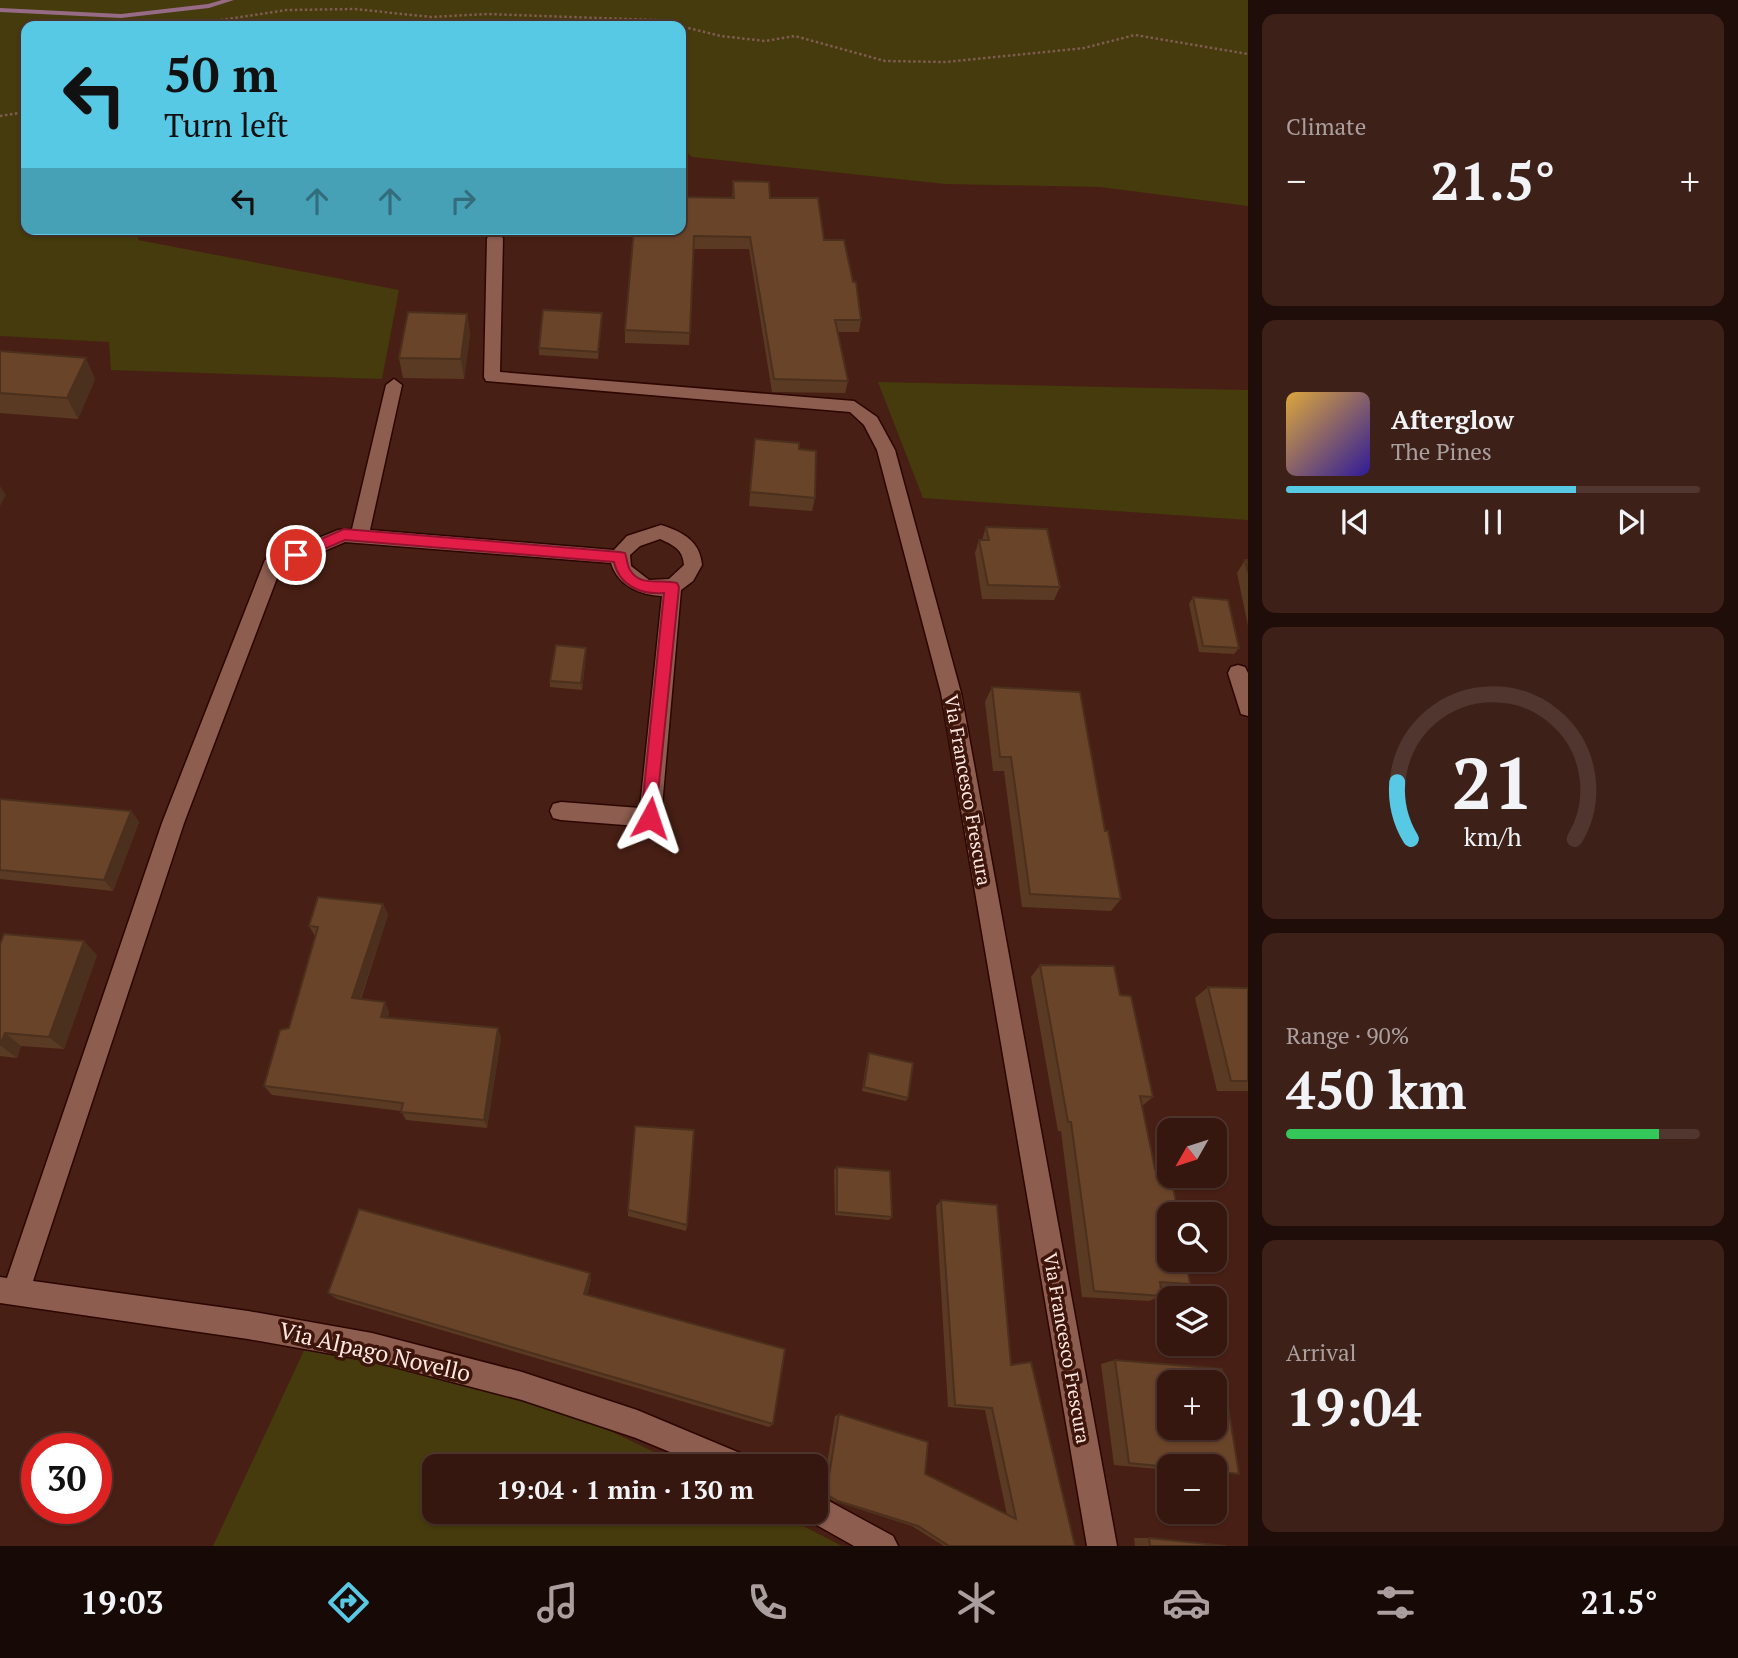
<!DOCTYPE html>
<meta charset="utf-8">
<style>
:root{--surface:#36170f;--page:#3d2018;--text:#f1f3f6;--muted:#aa9f9e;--line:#50362f;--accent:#58c9e4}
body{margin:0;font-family:"PT Serif",serif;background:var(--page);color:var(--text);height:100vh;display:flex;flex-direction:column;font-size:26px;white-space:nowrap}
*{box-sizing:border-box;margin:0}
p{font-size:23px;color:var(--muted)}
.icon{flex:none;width:38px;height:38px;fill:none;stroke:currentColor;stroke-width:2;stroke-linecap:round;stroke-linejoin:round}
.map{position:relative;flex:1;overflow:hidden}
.panel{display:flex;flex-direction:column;gap:14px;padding:14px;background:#1e0d08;width:490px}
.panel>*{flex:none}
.guide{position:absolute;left:21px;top:21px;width:665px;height:214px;border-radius:14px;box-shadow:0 2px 5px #0004,0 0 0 2px var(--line);background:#58c9e4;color:#111;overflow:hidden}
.needle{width:46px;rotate:231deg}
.tools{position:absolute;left:1157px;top:1118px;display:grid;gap:14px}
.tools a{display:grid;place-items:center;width:70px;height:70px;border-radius:14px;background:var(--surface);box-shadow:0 2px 5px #0004,0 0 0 2px var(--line);font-size:35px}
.speed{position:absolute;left:21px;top:1433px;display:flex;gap:14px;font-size:35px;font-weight:700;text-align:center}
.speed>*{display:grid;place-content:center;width:91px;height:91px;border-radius:50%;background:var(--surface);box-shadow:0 2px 5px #0004,0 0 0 2px var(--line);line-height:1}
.speed .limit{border:10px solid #d22;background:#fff;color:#111}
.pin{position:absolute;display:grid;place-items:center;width:60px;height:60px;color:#fff;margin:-30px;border:4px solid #fff;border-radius:50%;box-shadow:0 2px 7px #0007}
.me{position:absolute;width:77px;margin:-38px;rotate:5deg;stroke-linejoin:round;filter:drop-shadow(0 0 5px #0008)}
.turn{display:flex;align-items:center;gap:24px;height:147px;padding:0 28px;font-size:32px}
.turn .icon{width:91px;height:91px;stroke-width:2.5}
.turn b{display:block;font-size:49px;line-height:60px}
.lanes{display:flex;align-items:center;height:66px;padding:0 28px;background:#0003;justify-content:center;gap:35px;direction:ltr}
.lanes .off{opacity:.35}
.big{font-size:52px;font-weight:800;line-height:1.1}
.panel .widget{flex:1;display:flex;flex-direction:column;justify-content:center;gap:10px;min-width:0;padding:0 24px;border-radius:14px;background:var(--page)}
.panel .dial{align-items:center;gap:0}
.dial svg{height:182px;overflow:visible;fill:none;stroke:var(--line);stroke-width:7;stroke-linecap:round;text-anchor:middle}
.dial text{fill:var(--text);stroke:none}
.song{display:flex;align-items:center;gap:21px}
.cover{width:84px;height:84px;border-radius:10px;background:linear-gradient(135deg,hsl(40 70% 55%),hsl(250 70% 35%))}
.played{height:7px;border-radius:4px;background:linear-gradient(90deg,var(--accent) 70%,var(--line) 70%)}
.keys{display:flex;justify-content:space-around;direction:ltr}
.heat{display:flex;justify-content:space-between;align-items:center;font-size:38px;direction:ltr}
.charge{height:10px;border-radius:5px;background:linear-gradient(90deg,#34c759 90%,var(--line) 0)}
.trip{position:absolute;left:422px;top:1454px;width:406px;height:70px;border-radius:14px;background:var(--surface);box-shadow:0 2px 5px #0004,0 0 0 2px var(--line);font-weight:800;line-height:70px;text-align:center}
.menu{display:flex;height:112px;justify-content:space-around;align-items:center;background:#160906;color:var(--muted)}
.menu .icon{width:49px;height:49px}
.menu .current{color:var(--accent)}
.menu b{font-size:32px;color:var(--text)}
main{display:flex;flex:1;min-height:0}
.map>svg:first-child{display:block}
.green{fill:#453b0c}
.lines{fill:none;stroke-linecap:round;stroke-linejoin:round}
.stream{fill:#976a86;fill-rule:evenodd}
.minor-casing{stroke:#2c0600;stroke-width:3}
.path{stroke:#7f5b52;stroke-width:2.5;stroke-dasharray:2.5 2.5;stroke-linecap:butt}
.minor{fill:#8d5d50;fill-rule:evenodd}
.wall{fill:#5b3a23}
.shaded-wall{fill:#4a301d}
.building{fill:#6a4429;stroke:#4a301d;stroke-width:2;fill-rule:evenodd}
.route{fill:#e11d48;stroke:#92132f;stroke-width:2}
.labels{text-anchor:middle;stroke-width:7;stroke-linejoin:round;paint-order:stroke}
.street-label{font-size:19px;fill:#ffe8e2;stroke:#3d150a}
.near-street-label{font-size:23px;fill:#ffe8e2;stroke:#3d150a}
</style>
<main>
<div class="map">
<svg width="1248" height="1546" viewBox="0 0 1248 1546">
<rect width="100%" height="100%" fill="#481f14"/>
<!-- green -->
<g class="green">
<polygon points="0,0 1248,0 1248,206 1100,187 945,184 692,157 681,147 681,26 26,26 26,229 140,229 138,240 399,290 382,379 111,370 109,342 0,336"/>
<polygon points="878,382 1248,390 1248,520 923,498"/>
<polygon points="314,1329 594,1423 683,1466 434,1466 434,1512 776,1512 842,1546 213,1546"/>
</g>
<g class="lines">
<!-- stream -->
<polygon class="stream" points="222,0 234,0 209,8 121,18 0,12 0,8 121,14 208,4"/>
<!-- minor casing -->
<g class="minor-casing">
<g id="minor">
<polygon points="495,233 503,238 500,372 854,401 877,417 895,450 961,693 1117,1546 1087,1546 941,693 877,450 864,425 850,412 486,381 484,377 487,238"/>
<path d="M394 379 402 385 370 530 614 550 627 536 661 525C683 532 700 541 702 565L693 581 681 590 661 818 658 825 650 827 561 820 553 818 550 811 553 804 561 802 640 808 662 596C640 595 618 586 611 563L345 542 280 570 184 823 33 1281 248 1311 372 1333 522 1372 637 1410 747 1456 751 1466H704L636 1438 522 1400 372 1361 248 1339 0 1303V1277L7 1278 162 823 263 565 265 560 338 530 352 529 386 385ZM660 539C673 545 683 549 684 565L669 579 649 580 631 566 630 555 640 546Z"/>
<polygon points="1238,665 1245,667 1248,673 1248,716 1241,714 1228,673 1231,667"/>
<polygon points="816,1494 893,1536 898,1546 854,1546 806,1519 803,1512 816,1512"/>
</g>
</g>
<!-- path -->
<g class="path">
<polyline points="181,26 287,10 355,9 431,17 487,14 655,20 721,36 765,41 795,36 885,61 945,62 1084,48 1135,35 1248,54"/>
<polyline points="0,116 26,112"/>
</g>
<!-- minor -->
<use href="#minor" class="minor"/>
</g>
<!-- wall -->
<g class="wall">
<polygon points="733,181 770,198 824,240 853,282 861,320 859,332 838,332 848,381 845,393 772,392 749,249 694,249 689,345 625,343 625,330 633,242 632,242 632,229 732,198"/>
<polygon points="312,229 344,229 342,230"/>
<polygon points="602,313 598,359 539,355 539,348"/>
<polygon points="467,314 470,334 464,379 403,378 399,358"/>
<polygon points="0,351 95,379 78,419 0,413"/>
<polygon points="755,439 799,449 815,498 812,511 749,506"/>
<polygon points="986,527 1060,587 1054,600 982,599 975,553 979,540 982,540"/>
<polygon points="1245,560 1248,560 1248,626 1237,573"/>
<polygon points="1193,597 1239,648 1234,654 1199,652 1189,604"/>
<polygon points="586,648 586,654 582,690 550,687 550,681"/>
<polygon points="992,687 1105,831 1121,899 1111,911 1022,907 1004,771 993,771 985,702"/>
<polygon points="0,799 131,811 139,822 113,891 0,879"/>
<polygon points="383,904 388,915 361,999 389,1012 388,1018 498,1028 501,1038 487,1128 406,1120 401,1111 272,1095 264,1086 289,1028 315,936 309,926"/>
<polygon points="0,945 97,955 64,1049 21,1046 17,1058 0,1056"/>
<polygon points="1040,965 1120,995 1153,1097 1142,1106 1155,1169 1190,1284 1176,1290 1161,1289 1162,1296 1149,1301 1082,1297 1061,1131 1058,1131 1031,977"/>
<polygon points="1208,987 1248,988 1248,1092 1248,1091 1217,1091 1195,998"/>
<polygon points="869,1053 908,1098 906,1101 862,1091 867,1057"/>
<polygon points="837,1167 892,1217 889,1220 835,1215 834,1170"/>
<polygon points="941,1200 1011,1365 1075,1546 944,1546 912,1526 834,1501 822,1494 835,1416 839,1414 925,1474 1007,1515 985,1410 948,1407 936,1206"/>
<polygon points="628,1210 687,1225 686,1231 628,1216"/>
<polygon points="591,1279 587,1295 773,1424 769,1427 337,1299 328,1293"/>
<polygon points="1115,1360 1239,1474 1214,1474 1214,1466 1169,1466 1169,1470 1114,1465 1101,1364"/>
<polygon points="1134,1538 1149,1538 1226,1546 1135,1546"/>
</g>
<!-- shaded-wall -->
<g class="shaded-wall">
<polygon points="467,314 470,334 464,379 461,359"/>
<polygon points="86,358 95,379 78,419 67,398"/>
<polygon points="0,486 6,495 0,506"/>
<polygon points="586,648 586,654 582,690 581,683"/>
<polygon points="131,811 139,822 113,891 104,880"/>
<polygon points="383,904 388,915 357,1008 352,998"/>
<polygon points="84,941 97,955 64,1049 49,1037"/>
<polygon points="385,1002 389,1012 386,1028 381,1017"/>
<polygon points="498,1028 501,1038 487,1128 484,1120"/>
<polygon points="5,1033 21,1046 17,1058 0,1045"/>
<polygon points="590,1273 591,1279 585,1300 584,1294"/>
</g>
<!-- building -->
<g class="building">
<polygon points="733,181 769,182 770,198 818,198 824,240 844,240 853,282 856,282 861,320 835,320 848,381 774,379 750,237 694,236 690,333 625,330 634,229 632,229 681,229 681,197 734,198"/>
<polygon points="543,310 602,313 598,352 539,348"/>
<polygon points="408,312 467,314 461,359 399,358"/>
<polygon points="0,351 86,358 67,398 0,393"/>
<polygon points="755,439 799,443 799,449 816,451 815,498 750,492"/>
<polygon points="986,527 1047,529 1060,587 988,585 979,540 989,540"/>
<polygon points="1245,560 1248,560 1248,573"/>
<polygon points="1193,597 1228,600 1239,648 1203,646"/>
<polygon points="556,645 586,648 581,683 550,681"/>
<polygon points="992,687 1080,692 1105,831 1108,831 1121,899 1030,894 1011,757 1000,757"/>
<polygon points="0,799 131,811 104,880 0,870"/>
<polygon points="318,897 383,904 352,998 385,1002 381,1017 498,1028 484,1120 401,1112 403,1103 264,1086 280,1030 289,1028 318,927 309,926"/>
<polygon points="4,934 84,941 49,1037 5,1033 0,1045 0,945"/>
<polygon points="1040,965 1114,966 1120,995 1131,996 1153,1097 1140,1096 1155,1169 1169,1170 1169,1176 1171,1176 1178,1214 1169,1214 1169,1260 1186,1260 1190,1284 1160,1282 1162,1296 1094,1291 1071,1122 1068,1122"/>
<polygon points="1208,987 1248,988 1248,1081 1231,1081"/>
<polygon points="869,1053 913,1063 908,1098 864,1087"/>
<polygon points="635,1126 694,1130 687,1225 628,1210"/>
<polygon points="837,1167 890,1171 892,1217 837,1212"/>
<polygon points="941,1200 997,1205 1011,1365 1031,1362 1075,1546 949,1546 918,1526 838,1501 826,1494 839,1414 928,1442 925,1474 1016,1519 992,1408 955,1405"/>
<polygon points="359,1209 590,1273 584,1294 785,1349 773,1424 328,1293"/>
<path d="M1115 1360 1222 1369 1239 1474 1214 1471V1466L1169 1467 1129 1463ZM1169 1382H1214V1428H1169Z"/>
<polygon points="1149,1538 1226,1546 1150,1546"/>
</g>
<!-- route -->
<path class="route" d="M344 529 620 552 625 553C627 558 627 565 630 570 641 588 661 578 677 583L679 587 655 823H644L641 818 664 593C642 595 619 586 614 562L345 540 296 561 289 555 291 552Z"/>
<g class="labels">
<!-- street labels -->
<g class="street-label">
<text transform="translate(968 790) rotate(80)" y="7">Via Francesco Frescura</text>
<text transform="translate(1067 1348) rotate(80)" y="7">Via Francesco Frescura</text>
</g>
<!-- near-street labels -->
<g class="near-street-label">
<text transform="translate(375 1352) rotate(13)" y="8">Via Alpago Novello</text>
</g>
</g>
</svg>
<div class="tools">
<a><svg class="needle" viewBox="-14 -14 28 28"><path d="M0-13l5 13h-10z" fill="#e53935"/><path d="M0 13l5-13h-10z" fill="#aa9f9e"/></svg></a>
<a><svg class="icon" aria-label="search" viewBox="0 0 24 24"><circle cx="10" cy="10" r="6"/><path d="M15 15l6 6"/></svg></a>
<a><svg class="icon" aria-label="layers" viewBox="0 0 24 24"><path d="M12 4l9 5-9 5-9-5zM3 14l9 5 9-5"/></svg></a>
<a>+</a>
<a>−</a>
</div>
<div class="speed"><div class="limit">30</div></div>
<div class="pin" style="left:296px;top:555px;background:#d93025"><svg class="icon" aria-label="arrive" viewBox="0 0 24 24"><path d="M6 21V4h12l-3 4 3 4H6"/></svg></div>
<svg class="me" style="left:650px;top:818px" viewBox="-20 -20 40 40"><path d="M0-17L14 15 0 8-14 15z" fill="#e11d48" stroke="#fff" stroke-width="4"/></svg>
<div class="trip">19:04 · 1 min · 130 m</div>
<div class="guide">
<div class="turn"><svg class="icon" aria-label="left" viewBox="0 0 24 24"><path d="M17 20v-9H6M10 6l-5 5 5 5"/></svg><div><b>50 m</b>Turn left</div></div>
<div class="lanes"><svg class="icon" aria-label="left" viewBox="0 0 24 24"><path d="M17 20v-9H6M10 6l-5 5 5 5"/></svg><svg class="icon off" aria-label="ahead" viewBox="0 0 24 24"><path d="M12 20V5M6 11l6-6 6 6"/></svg><svg class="icon off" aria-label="ahead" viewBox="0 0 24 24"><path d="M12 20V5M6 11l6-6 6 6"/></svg><svg class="icon off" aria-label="right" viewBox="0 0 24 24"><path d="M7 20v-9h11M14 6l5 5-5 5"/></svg></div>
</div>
</div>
<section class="panel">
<div class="widget"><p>Climate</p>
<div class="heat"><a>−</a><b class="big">21.5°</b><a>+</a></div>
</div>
<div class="widget">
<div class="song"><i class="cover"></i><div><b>Afterglow</b><p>The Pines</p></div></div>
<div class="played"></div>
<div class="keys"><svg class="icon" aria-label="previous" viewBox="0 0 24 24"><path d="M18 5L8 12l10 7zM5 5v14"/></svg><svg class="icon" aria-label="pause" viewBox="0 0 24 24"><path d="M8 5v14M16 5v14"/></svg><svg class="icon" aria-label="next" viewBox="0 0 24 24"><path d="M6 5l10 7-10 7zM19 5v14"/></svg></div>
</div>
<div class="widget dial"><svg viewBox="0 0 100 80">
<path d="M14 69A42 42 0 1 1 86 69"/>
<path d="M14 69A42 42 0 0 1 8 44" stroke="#58c9e4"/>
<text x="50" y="56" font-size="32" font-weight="700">21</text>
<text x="50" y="72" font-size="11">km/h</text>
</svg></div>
<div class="widget"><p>Range · 90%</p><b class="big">450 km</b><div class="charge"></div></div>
<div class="widget"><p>Arrival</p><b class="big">19:04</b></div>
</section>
</main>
<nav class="menu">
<b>19:03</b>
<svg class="icon current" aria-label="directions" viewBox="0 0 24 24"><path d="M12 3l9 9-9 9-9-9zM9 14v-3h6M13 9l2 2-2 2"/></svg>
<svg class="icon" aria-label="music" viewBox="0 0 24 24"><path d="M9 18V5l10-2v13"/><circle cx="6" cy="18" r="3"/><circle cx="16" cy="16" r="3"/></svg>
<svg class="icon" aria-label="phone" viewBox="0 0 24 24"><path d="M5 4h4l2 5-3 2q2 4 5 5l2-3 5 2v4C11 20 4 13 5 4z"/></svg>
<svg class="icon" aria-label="climate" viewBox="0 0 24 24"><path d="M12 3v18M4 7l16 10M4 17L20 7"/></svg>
<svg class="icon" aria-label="car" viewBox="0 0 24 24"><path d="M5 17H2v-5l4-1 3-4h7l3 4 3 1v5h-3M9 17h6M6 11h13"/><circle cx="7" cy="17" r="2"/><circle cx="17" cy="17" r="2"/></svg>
<svg class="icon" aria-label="filters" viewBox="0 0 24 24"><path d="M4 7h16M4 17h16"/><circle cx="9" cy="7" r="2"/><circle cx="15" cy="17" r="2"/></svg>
<b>21.5°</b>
</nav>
